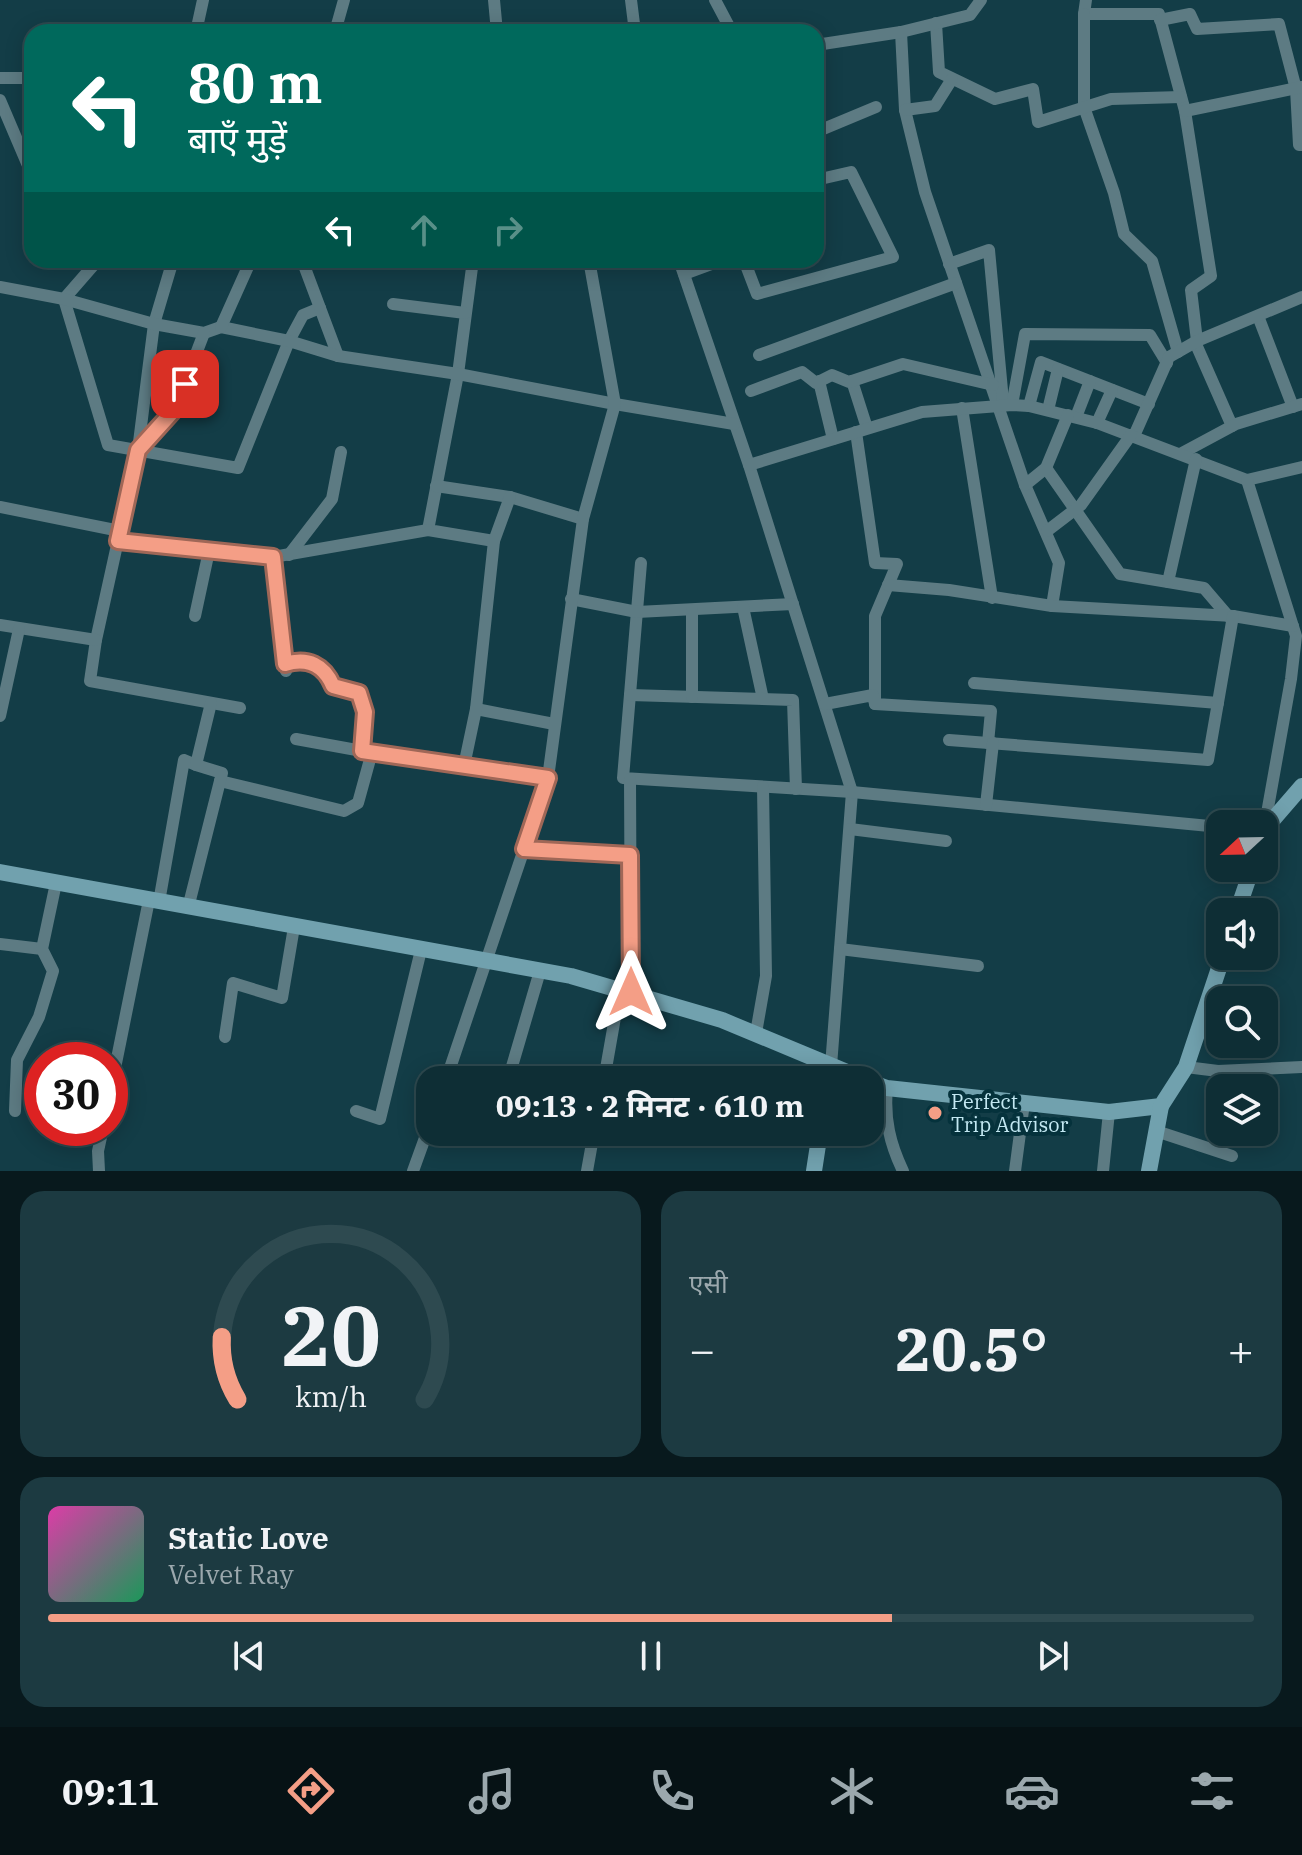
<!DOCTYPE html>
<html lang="hi">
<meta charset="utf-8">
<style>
:root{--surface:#0e2e35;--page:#1c3a41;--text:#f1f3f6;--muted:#9ba8ad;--line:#2e4a50;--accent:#f49e86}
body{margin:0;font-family:"IBM Plex Serif","Noto Sans Devanagari",serif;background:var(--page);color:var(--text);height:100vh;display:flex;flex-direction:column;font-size:30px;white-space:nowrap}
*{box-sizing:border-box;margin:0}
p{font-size:26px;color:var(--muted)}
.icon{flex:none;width:44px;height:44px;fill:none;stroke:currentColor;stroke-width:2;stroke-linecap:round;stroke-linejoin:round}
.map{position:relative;height:1171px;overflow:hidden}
.sheet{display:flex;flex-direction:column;gap:20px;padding:20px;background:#08191d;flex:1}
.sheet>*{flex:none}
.hud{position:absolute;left:24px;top:24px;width:800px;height:244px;border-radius:24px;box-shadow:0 4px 20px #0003,0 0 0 2px var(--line);background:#00695c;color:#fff;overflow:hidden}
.needle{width:52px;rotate:248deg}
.controls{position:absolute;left:1206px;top:810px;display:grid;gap:16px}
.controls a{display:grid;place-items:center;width:72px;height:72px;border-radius:16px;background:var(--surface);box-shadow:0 4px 20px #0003,0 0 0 2px var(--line);font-size:40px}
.speed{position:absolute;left:24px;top:1042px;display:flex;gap:16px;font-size:40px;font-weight:700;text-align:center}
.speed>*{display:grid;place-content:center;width:104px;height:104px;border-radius:50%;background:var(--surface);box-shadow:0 4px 20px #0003,0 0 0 2px var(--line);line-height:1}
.speed .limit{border:12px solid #d22;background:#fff;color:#111}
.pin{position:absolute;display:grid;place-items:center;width:68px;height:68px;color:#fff;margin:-34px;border-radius:16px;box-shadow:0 4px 12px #0006}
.me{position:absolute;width:88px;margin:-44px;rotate:0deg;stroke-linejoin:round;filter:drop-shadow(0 0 6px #0008)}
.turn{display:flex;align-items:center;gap:28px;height:168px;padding:0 32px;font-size:36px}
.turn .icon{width:104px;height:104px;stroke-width:2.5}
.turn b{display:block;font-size:56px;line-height:68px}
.lanes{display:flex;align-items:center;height:76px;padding:0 32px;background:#0003;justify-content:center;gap:40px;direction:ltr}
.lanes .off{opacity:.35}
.big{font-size:60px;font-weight:700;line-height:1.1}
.sheet .card{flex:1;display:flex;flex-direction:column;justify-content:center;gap:12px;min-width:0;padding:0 28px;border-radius:24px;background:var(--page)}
.sheet .dial{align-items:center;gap:0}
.dial svg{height:208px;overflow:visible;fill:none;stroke:var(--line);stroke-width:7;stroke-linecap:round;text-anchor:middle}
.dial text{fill:var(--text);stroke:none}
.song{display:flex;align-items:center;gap:24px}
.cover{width:96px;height:96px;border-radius:12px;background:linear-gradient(135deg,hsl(320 70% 55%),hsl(150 70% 35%))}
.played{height:8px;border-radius:4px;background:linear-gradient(90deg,var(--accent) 70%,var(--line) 70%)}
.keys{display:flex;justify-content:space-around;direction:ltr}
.heat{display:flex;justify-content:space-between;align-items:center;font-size:44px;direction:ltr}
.sheet .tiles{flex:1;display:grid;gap:20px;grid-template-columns:1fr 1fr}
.card:last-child{grid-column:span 2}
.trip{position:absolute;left:416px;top:1066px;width:468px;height:80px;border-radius:24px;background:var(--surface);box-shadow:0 4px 20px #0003,0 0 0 2px var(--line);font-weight:700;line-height:80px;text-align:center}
.tabs{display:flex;height:128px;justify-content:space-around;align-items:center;background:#061215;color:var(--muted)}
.tabs .icon{width:56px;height:56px}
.tabs .active{color:var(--accent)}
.tabs b{font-size:36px;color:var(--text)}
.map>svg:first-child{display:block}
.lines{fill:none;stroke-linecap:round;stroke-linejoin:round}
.street{stroke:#5d7b83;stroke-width:12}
.secondary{stroke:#71a1ae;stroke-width:16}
.route-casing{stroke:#9f6757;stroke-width:20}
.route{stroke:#f49e86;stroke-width:14}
.poi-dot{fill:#f49e86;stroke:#05323c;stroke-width:3}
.labels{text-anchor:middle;stroke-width:8;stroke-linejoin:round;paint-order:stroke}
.poi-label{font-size:20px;fill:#c3e8f2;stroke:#05323c;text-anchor:start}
</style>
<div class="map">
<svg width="1302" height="1171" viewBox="0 0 1302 1171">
<rect width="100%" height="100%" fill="#133d47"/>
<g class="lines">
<!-- street -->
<g class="street">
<polyline points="494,0 497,32"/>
<polyline points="631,0 635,32"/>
<polyline points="715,0 732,32"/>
<polyline points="1086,0 1084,14 1159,14 1185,111 1211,276 1191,290 1197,341"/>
<polyline points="1084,14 1084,107 1114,193 1124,234 1152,261 1178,352"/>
<polyline points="1160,20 1190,14 1197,29 1279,24 1296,89 1299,145 1302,145"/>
<polyline points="936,23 939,72 995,99 1033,89 1038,122 1111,99 1181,97"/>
<polyline points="196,32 203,0"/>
<polyline points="335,32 344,0"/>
<polyline points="901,32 905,110 925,192 1025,485 1059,563 1052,606"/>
<polyline points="816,45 901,32 970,15 981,0"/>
<polyline points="0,78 32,78"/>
<polyline points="0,100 32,175"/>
<polyline points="905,110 935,106 952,79"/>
<polyline points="1185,111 1302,87"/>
<polyline points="816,132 876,107"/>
<polyline points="98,260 64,299 108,445 238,468 289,341 303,315 320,308"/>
<polyline points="173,260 154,324 138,450 96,640 90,681 240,708"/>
<polyline points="302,260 338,356"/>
<polyline points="473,260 458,374 428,530 494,541"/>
<polyline points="679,260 749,465 852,792 831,1066"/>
<polyline points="744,260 757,294 893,257 851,172 816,180"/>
<polyline points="949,264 989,250 1003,401"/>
<polyline points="684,274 722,260"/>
<polyline points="0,287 64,299 154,324 204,333 221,327 289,341 338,356 458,374 615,404 734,424"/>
<polyline points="393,304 465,313"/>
<polyline points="1258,316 1293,407"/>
<polyline points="221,327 251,260"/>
<polyline points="1195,342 1232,426"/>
<polyline points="759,355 956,283"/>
<polyline points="819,381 833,439"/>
<polyline points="852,381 867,428"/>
<polyline points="751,391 802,372 816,383 832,375 849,382 903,364 993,385"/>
<polyline points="1012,405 1025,334 1150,335 1167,363"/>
<polyline points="1029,406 1041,362 1149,404"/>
<polyline points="962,408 992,598"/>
<polyline points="1048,410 1058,369"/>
<polyline points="1076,417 1090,381"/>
<polyline points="1097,423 1112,390"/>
<polyline points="856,432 875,563 897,564 875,616 875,704"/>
<polyline points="1134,436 1169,357 1197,341 1302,297"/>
<polyline points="138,450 175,409 204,333"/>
<polyline points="1182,453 1236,424 1302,404"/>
<polyline points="749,465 922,412 1012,405 1029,406 1097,423 1247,480 1302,467"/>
<polyline points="1046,468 1120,574 1204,588 1228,616"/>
<polyline points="1247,480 1296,636 1291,679 1264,830"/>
<polyline points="1025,485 1046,468 1068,415"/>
<polyline points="436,486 510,497 583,519"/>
<polyline points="0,507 120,531"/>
<polyline points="1047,531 1081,505 1131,435"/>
<polyline points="118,541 273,557 428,530"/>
<polyline points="289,555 332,499 341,452"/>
<polyline points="273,557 286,671"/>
<polyline points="641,563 623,778 852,792 1220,827"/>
<polyline points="1168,582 1196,459"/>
<polyline points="888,585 949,590 1052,606 1233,616 1293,626"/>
<polyline points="571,599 637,612 793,604"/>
<polyline points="743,607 763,699"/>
<polyline points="195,616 209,551"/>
<polyline points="0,625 96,640"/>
<path d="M285 664C308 657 324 665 333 686L359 693C365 713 365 729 362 751L548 778"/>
<polyline points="974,683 1218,703"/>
<polyline points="630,695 793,700 796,789"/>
<polyline points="692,697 692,610"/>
<polyline points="825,704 873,695 875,704 991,711 988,743"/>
<polyline points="476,709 554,724"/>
<polyline points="0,716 19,629"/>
<polyline points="296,739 362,751"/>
<polyline points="949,740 1208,760 1233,616"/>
<polyline points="464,766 476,709 494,541 510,497"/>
<polyline points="630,779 631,992"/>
<polyline points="220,781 344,811 358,803 372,752"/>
<polyline points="986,805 993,743"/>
<polyline points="850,829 946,841"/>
<polyline points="524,849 630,855"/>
<polyline points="159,902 184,760 196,765"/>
<polyline points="188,908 222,773 196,765 211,703"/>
<polyline points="0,944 42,949"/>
<polyline points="840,949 978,966"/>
<polyline points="756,1033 766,976 763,787"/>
<polyline points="225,1037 233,983 282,998 294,927"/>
<polyline points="1186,1067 1218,1071 1302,1067"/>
<polyline points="446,1080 548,778 583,519 615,404 589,260"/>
<polyline points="508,1080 540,971"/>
<polyline points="604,1080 620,989"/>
<path d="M887 1088C884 1119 890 1144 903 1171"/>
<polyline points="110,1093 149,900"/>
<polyline points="15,1111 17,1060 39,1017 53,971 42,949 56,883"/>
<polyline points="356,1111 380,1119 421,950"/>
<polyline points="1156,1131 1232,1156"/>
<polyline points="99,1171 98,1151 103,1128"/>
<polyline points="413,1171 430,1124"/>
<polyline points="587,1171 594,1132"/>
<polyline points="1015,1171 1024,1103"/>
<polyline points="1103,1171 1109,1112"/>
</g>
<!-- secondary -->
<g class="secondary">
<polyline points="1264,830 1302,786"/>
<polyline points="0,872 571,976 722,1020 866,1080"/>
<polyline points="1237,912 1252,868"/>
<polyline points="870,1082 887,1088 1109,1112 1161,1106 1186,1067 1223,956"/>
<polyline points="814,1171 820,1132"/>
<polyline points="1149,1171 1161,1106"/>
</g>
</g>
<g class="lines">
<!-- route casing -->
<g class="route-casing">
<path id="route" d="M185 384 175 409 138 450 118 541 273 557 285 664C308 657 324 665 333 686L359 693 365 712 362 751 548 778 524 849 630 855 631 992"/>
</g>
<!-- route -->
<use href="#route" class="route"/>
</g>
<!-- markers -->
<circle class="poi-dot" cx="935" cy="1113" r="8"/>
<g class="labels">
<!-- poi labels -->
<g class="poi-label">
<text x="951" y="1109">Perfect<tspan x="951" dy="23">Trip Advisor</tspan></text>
</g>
</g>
</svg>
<div class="controls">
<a><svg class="needle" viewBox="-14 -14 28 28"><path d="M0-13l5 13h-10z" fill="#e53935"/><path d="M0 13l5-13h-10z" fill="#9ba8ad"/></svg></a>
<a><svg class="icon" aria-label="sound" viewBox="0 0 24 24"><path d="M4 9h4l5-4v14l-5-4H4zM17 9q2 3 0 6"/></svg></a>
<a><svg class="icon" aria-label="search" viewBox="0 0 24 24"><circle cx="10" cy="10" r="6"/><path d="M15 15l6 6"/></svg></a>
<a><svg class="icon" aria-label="layers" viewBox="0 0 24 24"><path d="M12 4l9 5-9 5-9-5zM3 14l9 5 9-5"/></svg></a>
</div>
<div class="speed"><div class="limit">30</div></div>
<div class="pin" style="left:185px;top:384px;background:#d93025"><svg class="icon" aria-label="arrive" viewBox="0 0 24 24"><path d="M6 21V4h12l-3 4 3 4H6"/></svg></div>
<svg class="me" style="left:631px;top:992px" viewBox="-20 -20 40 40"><path d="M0-17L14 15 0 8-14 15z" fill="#f49e86" stroke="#fff" stroke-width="4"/></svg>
<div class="trip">09:13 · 2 मिनट · 610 m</div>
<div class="hud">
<div class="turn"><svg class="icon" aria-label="left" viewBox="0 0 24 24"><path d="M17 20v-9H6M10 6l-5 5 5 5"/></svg><div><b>80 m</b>बाएँ मुड़ें</div></div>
<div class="lanes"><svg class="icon" aria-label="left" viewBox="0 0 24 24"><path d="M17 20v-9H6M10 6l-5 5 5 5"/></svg><svg class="icon off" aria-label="ahead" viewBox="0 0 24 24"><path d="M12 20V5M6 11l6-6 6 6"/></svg><svg class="icon off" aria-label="right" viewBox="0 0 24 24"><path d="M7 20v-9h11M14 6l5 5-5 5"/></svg></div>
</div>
</div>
<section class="sheet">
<div class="tiles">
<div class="card dial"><svg viewBox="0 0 100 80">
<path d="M14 69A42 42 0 1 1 86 69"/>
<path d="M14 69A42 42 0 0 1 8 45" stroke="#f49e86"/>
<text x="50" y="56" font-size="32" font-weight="700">20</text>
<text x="50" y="72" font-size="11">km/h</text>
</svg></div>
<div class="card"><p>एसी</p>
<div class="heat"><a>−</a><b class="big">20.5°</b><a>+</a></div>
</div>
<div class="card">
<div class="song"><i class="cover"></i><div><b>Static Love</b><p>Velvet Ray</p></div></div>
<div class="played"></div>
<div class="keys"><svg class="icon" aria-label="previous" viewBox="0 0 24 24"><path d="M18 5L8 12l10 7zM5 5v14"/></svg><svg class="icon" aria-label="pause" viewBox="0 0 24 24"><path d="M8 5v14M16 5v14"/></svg><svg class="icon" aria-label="next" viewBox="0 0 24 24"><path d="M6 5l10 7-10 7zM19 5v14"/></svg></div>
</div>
</div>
</section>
<nav class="tabs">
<b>09:11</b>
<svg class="icon active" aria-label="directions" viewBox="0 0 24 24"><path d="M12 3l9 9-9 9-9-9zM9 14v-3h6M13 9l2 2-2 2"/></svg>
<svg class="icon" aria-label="music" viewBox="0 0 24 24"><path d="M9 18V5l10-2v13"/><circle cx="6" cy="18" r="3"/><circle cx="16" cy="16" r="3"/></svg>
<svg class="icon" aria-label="phone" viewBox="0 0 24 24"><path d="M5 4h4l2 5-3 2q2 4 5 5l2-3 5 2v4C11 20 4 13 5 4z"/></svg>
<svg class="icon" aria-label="climate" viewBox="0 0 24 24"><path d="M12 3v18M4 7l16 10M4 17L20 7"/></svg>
<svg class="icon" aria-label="car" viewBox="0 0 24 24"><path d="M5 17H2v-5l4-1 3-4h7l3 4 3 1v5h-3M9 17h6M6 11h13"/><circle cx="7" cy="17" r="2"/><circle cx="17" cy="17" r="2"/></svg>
<svg class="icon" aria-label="filters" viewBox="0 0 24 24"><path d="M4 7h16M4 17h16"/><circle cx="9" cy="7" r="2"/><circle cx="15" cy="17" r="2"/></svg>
</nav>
